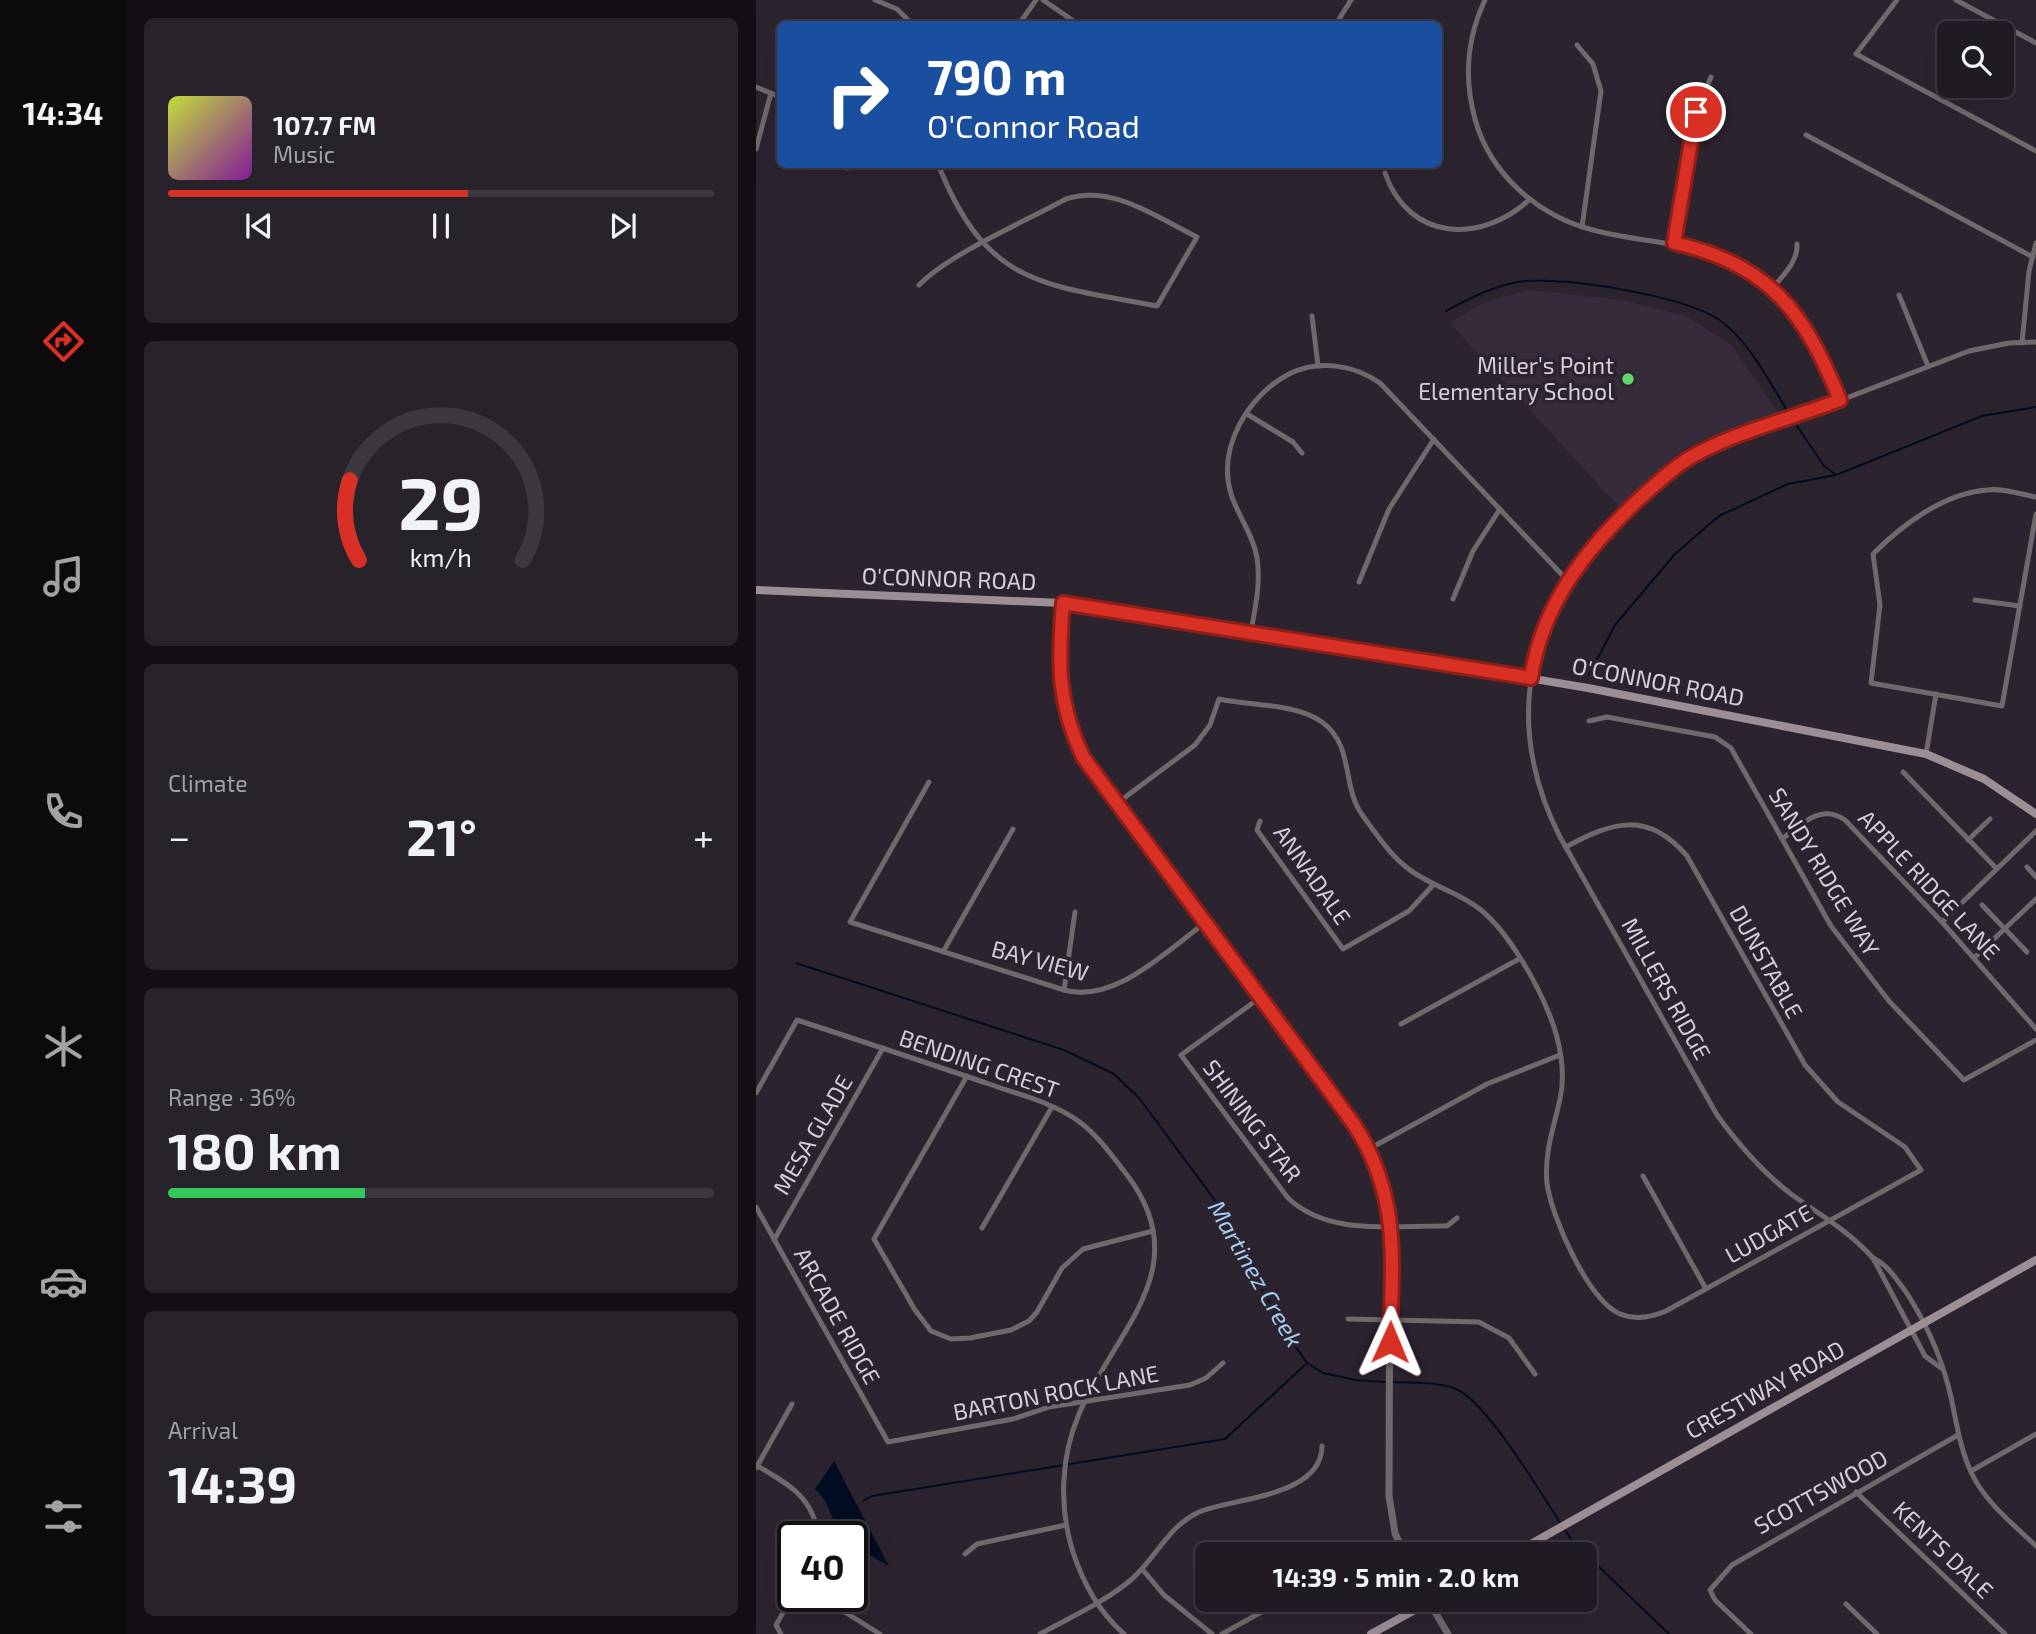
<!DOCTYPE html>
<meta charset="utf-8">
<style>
:root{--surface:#201a22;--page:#28232a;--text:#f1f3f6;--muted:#a2a1a5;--line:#3d3840;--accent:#d93025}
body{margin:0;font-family:"Exo 2",sans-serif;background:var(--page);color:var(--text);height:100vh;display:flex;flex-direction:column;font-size:26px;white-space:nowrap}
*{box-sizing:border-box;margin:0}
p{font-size:23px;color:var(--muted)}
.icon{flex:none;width:38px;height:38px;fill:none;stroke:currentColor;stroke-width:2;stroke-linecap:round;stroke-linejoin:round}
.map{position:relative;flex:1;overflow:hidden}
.panel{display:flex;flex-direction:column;gap:18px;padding:18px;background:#120e13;width:630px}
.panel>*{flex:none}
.top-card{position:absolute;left:21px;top:21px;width:665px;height:147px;border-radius:10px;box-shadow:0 7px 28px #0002,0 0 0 2px var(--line);background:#1a4fa0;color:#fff;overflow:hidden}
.controls{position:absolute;left:1181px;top:21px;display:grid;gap:14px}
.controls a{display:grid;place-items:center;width:77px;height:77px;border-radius:10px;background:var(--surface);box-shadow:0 7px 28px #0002,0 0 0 2px var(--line);font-size:35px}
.speed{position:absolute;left:21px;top:1521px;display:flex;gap:14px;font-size:35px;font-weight:700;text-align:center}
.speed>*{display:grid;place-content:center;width:91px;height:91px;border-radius:50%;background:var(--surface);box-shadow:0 7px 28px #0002,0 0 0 2px var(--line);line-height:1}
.speed .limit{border:4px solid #111;border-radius:10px;background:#fff;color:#111}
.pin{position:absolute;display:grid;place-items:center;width:60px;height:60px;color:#fff;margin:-30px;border:4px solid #fff;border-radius:50%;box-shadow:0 2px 7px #0007}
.me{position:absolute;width:77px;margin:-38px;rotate:1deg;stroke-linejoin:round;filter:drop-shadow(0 0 5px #0008)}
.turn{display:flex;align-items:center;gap:24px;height:147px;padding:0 35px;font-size:32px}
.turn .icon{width:91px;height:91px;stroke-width:2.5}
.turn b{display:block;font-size:49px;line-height:60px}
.big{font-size:52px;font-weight:700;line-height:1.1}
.panel .widget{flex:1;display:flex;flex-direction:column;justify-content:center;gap:10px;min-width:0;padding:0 24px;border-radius:10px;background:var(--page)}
.panel .dial{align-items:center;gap:0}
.dial svg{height:182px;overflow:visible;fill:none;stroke:var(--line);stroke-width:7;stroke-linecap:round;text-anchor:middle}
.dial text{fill:var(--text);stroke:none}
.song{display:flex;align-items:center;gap:21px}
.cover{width:84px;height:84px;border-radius:10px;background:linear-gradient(135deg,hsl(70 70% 55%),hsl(290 70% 35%))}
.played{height:7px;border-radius:4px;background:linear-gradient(90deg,var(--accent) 55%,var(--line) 55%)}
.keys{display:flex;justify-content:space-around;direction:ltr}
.heat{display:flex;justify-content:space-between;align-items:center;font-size:38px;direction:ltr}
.charge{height:10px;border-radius:5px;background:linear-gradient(90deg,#34c759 36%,var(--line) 0)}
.trip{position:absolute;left:439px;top:1542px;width:402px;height:70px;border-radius:10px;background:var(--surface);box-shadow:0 7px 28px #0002,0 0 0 2px var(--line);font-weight:700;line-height:70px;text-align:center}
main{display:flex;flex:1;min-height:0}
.tabs{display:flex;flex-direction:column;width:126px;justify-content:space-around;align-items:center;background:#0d0a0e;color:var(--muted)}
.tabs .icon{width:49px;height:49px}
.tabs .current{color:var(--accent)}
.tabs b{font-size:32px;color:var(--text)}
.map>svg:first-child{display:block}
.built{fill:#362b3b}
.water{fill:#000d20}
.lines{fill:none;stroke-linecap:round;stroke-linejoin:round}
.stream{stroke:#000d20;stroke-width:2}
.minor{stroke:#70696c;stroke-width:5}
.tertiary{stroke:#70696c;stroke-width:7}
.secondary{stroke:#9b8f94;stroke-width:8}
.route-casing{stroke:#8d1f18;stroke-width:18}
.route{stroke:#d93025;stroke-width:12}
.poi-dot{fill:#61d56a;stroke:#2b232e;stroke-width:2.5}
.labels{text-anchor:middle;stroke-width:7;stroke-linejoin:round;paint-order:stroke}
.poi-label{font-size:23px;fill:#d5d0d7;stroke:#2b232e;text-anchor:end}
.street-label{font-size:23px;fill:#d5d0d7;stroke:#2b232e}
.water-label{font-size:24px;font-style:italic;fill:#a6cef3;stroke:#2b232e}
</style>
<main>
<nav class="tabs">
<b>14:34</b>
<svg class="icon current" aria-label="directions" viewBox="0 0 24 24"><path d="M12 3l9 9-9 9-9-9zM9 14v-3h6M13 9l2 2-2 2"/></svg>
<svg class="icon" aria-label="music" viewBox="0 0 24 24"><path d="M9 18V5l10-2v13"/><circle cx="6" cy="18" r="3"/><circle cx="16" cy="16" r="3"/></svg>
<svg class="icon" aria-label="phone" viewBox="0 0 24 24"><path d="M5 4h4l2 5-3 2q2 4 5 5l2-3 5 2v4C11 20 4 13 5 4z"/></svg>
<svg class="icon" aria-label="climate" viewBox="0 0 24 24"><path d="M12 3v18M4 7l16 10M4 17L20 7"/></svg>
<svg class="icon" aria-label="car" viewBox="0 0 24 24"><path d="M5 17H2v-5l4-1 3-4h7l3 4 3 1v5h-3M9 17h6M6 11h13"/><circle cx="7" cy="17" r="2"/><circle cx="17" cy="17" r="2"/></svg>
<svg class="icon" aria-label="filters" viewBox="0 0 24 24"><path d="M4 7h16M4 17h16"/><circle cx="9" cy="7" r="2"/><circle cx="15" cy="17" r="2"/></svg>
</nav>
<section class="panel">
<div class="widget">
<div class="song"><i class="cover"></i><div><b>107.7 FM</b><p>Music</p></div></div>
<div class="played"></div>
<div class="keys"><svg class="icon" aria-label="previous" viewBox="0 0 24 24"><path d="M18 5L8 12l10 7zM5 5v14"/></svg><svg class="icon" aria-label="pause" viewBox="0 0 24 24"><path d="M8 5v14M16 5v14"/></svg><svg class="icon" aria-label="next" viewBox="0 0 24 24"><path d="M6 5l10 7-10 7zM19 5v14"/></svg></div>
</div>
<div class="widget dial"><svg viewBox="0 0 100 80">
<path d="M14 69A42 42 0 1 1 86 69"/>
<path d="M14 69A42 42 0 0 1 10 34" stroke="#d93025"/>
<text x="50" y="56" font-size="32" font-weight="700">29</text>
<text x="50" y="72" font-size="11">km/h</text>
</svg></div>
<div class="widget"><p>Climate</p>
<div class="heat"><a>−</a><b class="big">21°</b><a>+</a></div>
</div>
<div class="widget"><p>Range · 36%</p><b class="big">180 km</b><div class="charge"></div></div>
<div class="widget"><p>Arrival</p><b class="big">14:39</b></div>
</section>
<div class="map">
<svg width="1280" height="1634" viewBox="0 0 1280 1634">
<rect width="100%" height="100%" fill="#2b232e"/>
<!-- built -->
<polygon class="built" points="774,290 866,300 930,316 976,345 1022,413 959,435 925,451 863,507 694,323 728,302"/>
<!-- water -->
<path class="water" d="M78 1461 133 1566 96 1545V1536H81C77 1517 73 1503 59 1489Z"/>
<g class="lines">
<!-- stream -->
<g class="stream">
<path d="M690 311C714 298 741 284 769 281 811 277 930 296 965 321 994 343 1012 380 1031 410"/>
<polyline points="1041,426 1068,466 1079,474"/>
<polyline points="833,675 859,625 919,554 963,516 1032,484 1080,475 1226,416 1280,407"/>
<polyline points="40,963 308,1050 358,1074 383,1098 464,1207 526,1327 551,1363 567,1373 600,1380 629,1382"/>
<path d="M635 1382C655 1383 681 1381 700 1389 731 1402 783 1491 804 1522"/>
<polyline points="107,1501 116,1496 469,1439 550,1364"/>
<polyline points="809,1530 816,1541 913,1634"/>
</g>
<!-- minor -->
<g class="minor">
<polyline points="119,0 141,9 153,21"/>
<polyline points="287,0 322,24"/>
<path d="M729 0C711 38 708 79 719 119 734 174 782 216 837 230 890 244 942 241 990 270 1040 301 1063 348 1084 400"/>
<polyline points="1141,0 1100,54 1280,151"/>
<polyline points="1200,0 1280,43"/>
<polyline points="263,24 280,0"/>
<polyline points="580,24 595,0"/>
<polyline points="821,45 837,64 845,91 826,227"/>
<polyline points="0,87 24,97"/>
<polyline points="1050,135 1277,257"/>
<polyline points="0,149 15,93"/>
<polyline points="92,168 93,164"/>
<path d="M629 173C653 242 726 244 774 199"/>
<polyline points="918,243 940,112 955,77"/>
<path d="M163 285C193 254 270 221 310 199 356 184 400 217 441 237L401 306C286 284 231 287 182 164"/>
<path d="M1016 289C1027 275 1042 262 1041 244"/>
<polyline points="1143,295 1172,366"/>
<polyline points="556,316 562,366"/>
<polyline points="1266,343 1273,271 1280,243"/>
<polyline points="491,414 537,442 546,453"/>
<path d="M1280 497C1264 494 1247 488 1231 490 1188 493 1146 525 1117 554L1124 605 1115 683 1246 706 1280 514"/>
<polyline points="603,582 633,509 678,439"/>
<polyline points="697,599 717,551 744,509"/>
<polyline points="1219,600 1264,606"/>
<path d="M495 632C499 608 505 583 501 558 497 534 482 516 475 494 461 448 492 395 533 374 563 359 598 365 624 383L811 580"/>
<polyline points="833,721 851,717 959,737 975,748 1075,926 1133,1001 1208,1080 1280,1040"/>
<polyline points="1170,754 1180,694"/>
<polyline points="1147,772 1241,869"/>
<path d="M173 782 94 922 308 990C359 1004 410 951 449 923"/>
<path d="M360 804 439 745 454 725 463 699C495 706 539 703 566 722 599 746 585 787 607 816 624 839 639 863 665 877 685 889 707 895 725 910 753 933 781 983 794 1016 804 1041 810 1073 804 1099 798 1127 788 1153 791 1183 795 1216 832 1300 864 1314 879 1320 896 1317 910 1311L1165 1170 1149 1147 1082 1102 1049 1065 931 856C892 811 857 821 810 847"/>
<polyline points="504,821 501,830 587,949 653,911 678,884"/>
<path d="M1026 839C1046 824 1065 803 1089 820L1186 922 1280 1029"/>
<polyline points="1212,840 1234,819"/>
<polyline points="1271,867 1280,877"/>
<polyline points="1226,905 1271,952"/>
<polyline points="1186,922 1280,831"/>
<polyline points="187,952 257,829"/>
<polyline points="1218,958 1280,899"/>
<polyline points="308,990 319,912"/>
<path d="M505 997 425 1055 532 1198C573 1237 639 1225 691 1226L701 1218"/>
<polyline points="645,1024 763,959"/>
<polyline points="211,1076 118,1239 159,1310 175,1331 195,1339 214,1338 255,1330 273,1321 281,1312 306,1268 327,1249 397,1231"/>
<path d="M0 1093 41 1020C105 1041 169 1062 233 1084 264 1095 299 1103 325 1123 343 1137 357 1157 371 1175 442 1268 359 1330 323 1414 305 1456 303 1505 316 1549 326 1581 343 1612 368 1634"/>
<polyline points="613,1149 731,1084 804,1055"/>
<polyline points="887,1176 950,1289"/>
<polyline points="0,1207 132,1442 257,1419 293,1407 434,1385 450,1378 467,1363"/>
<polyline points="226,1228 296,1107"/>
<polyline points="18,1240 127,1048"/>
<path d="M1117 1258C1093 1231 1064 1215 1035 1194 1006 1172 983 1145 961 1115L804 837C726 683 803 548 934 458L1213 351 1253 343 1280 342"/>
<polyline points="592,1319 723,1322 753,1338 779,1374"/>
<path d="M1185 1368 1169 1356 1117 1258C1132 1265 1140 1279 1150 1292 1169 1321 1183 1352 1192 1385 1200 1415 1202 1445 1216 1474 1230 1503 1257 1524 1280 1546"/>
<path d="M0 1465C32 1484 58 1497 62 1536"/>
<polyline points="0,1468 36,1404"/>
<polyline points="1215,1471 1280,1434"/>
<polyline points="1100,1492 1249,1634"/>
<polyline points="209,1554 221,1544 310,1525"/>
<polyline points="386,1569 408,1595 456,1634"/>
<polyline points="63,1596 124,1634"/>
<polyline points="1090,1604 1121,1634"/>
<polyline points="25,1634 20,1625 37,1595"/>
<path d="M284 1634C315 1617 349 1602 376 1579 400 1558 412 1526 443 1512 476 1498 566 1497 566 1446"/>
<polyline points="466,1634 527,1600"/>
<polyline points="995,1634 959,1600 954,1590 976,1565 1202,1435"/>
</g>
<!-- tertiary -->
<g class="tertiary">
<path d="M307 603C302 662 302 701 327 757L597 1123 621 1166 634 1212 633 1496 639 1533 648 1554"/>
<polyline points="672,1600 692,1634"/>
</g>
<!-- secondary -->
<g class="secondary">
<polyline points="0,590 329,604 832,688 1170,754 1228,779 1280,814"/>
<polyline points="757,1554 1280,1260"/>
<polyline points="615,1634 677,1600"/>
</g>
</g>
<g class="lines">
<!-- route casing -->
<g class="route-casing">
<path id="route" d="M634 1342C636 1260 645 1196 597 1123L327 757C301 702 302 662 307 603L775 678C786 605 829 550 882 500 899 485 916 468 935 457 979 432 1037 418 1084 400 1049 314 1015 264 918 243L940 112"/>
</g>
<!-- route -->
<use href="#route" class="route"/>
</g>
<!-- markers -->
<circle class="poi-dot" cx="872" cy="379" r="7"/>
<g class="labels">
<!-- poi labels -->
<g class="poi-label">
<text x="858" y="374">Miller's Point<tspan x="858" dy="26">Elementary School</tspan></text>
</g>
<!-- street labels -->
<g class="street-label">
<text transform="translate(193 579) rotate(2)" y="8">O'CONNOR ROAD</text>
<text transform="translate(902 682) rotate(11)" y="8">O'CONNOR ROAD</text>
<text transform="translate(1068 872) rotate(59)" y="8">SANDY RIDGE WAY</text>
<text transform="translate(556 875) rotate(55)" y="8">ANNADALE</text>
<text transform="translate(1173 885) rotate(47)" y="8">APPLE RIDGE LANE</text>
<text transform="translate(284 961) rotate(15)" y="8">BAY VIEW</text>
<text transform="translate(1010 962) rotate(61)" y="8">DUNSTABLE</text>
<text transform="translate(910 989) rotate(61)" y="8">MILLERS RIDGE</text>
<text transform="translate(223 1064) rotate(19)" y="8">BENDING CREST</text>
<text transform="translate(496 1121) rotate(53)" y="8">SHINING STAR</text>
<text transform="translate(57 1135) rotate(-60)" y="8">MESA GLADE</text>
<text transform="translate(1013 1234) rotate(-29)" y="8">LUDGATE</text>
<text transform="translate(81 1316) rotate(61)" y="8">ARCADE RIDGE</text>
<text transform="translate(1009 1390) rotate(-29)" y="8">CRESTWAY ROAD</text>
<text transform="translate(300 1393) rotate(-11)" y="8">BARTON ROCK LANE</text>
<text transform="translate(1065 1492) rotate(-29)" y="8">SCOTTSWOOD</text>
<text transform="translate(1187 1550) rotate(44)" y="8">KENTS DALE</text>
</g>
<!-- water labels -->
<g class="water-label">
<text transform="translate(499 1274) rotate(60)" y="8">Martinez Creek</text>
</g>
</g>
</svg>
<div class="controls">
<a><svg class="icon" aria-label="search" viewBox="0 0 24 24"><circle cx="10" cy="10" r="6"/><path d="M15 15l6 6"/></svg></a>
</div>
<div class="speed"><div class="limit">40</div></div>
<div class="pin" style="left:940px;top:112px;background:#d93025"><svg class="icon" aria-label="arrive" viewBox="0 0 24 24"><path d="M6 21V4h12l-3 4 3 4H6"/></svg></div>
<svg class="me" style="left:634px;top:1342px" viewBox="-20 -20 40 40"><path d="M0-17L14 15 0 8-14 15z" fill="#d93025" stroke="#fff" stroke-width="4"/></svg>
<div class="trip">14:39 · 5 min · 2.0 km</div>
<div class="top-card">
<div class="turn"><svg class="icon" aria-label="right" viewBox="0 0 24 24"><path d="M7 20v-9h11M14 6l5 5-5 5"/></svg><div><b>790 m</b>O'Connor Road</div></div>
</div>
</div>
</main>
